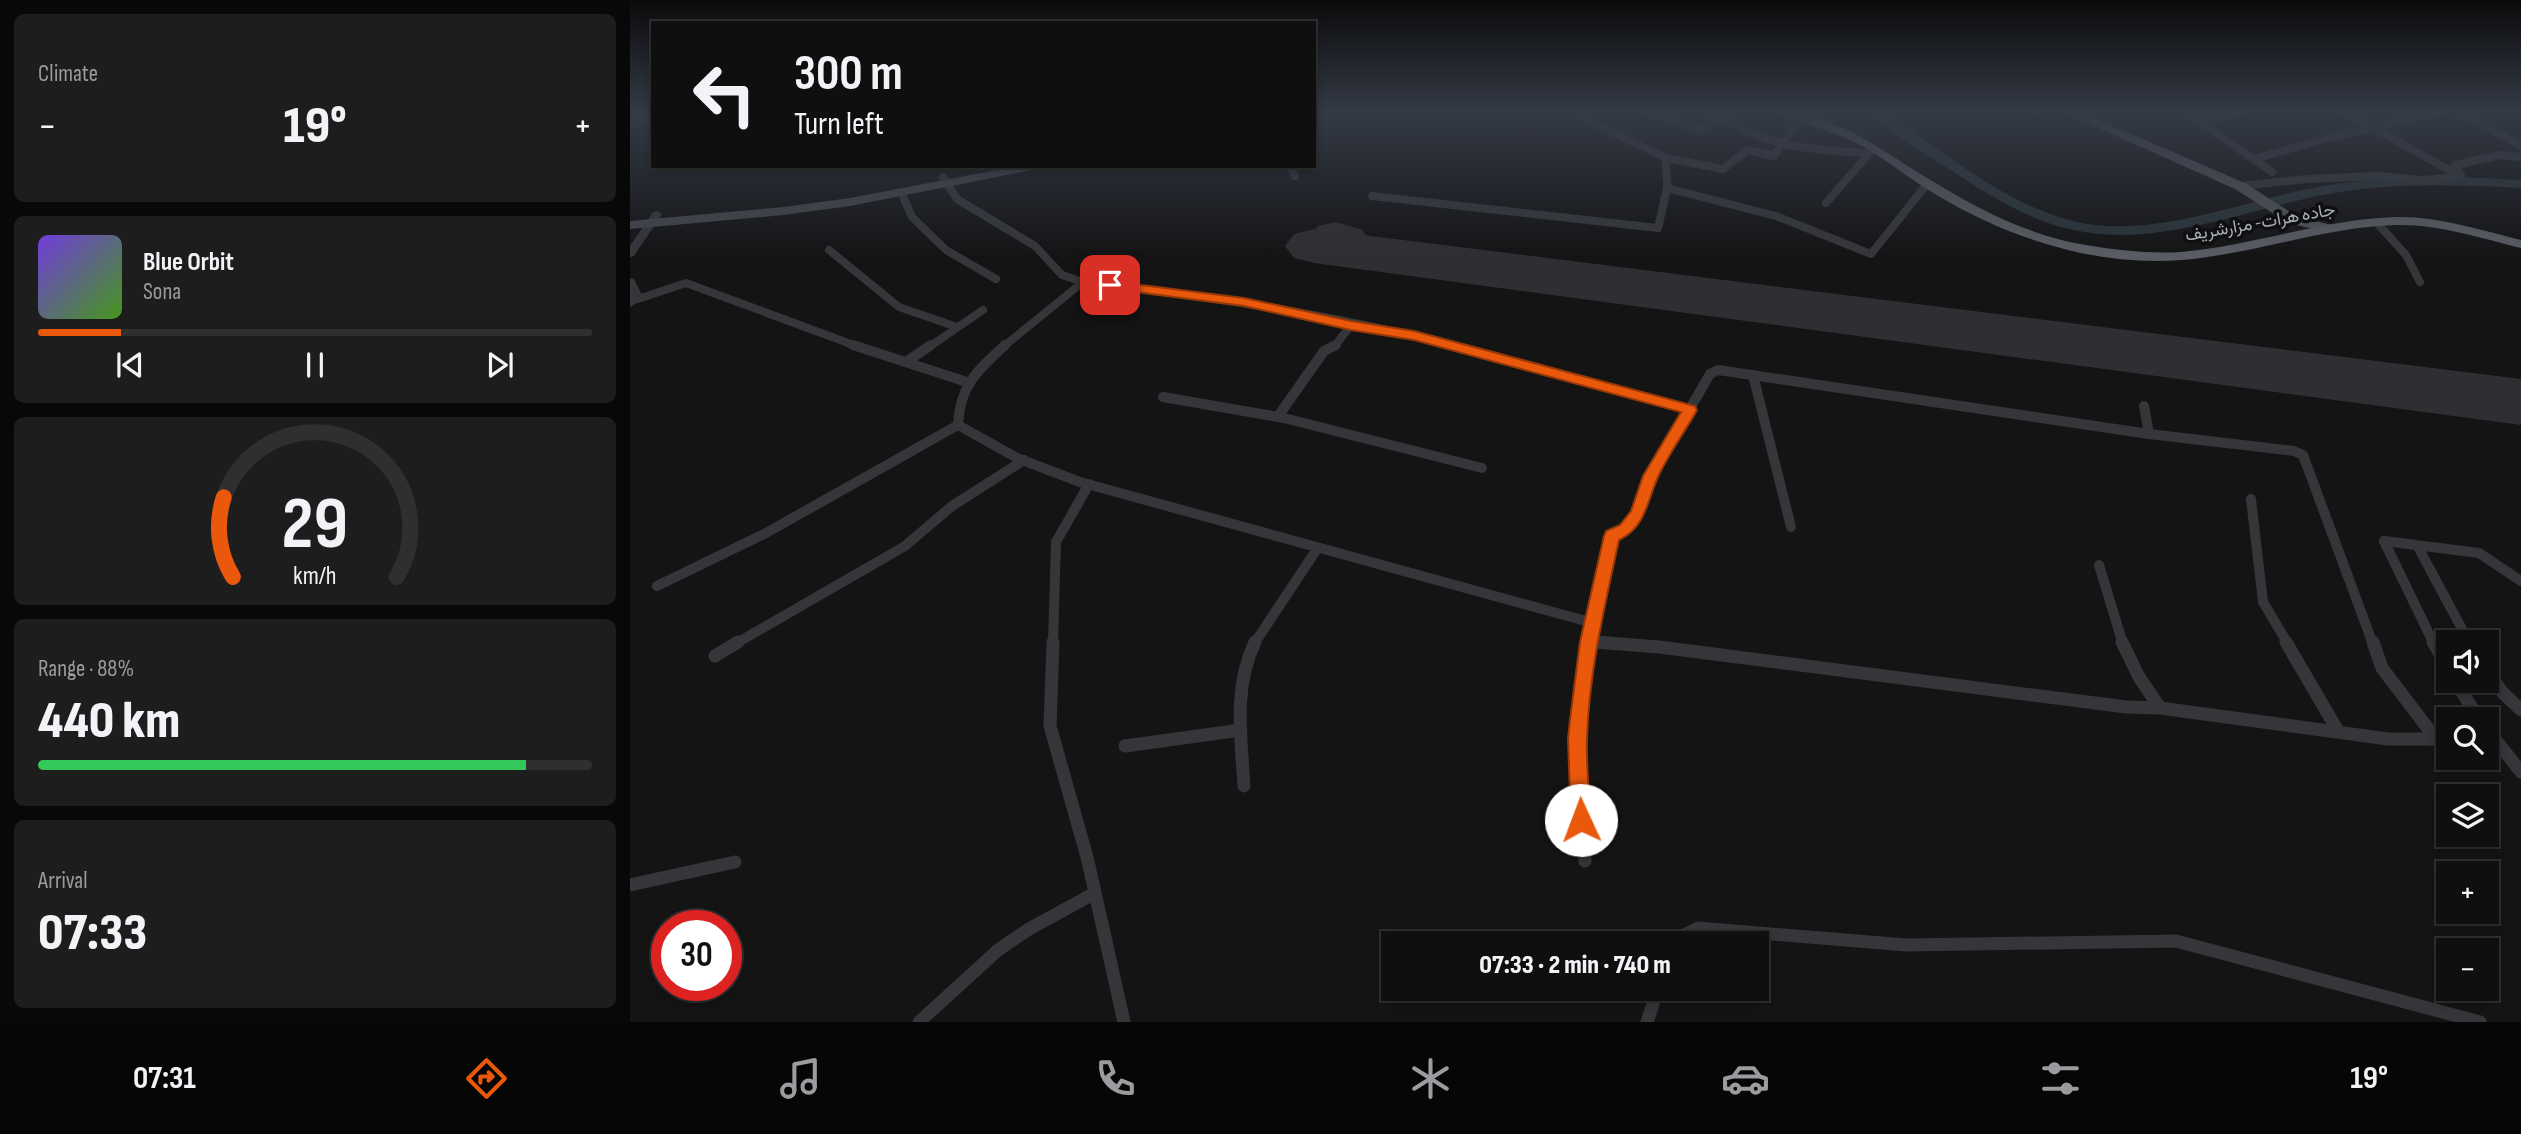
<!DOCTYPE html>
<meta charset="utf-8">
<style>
:root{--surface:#0f0f10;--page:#1d1d1e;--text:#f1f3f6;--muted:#9b9c9f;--line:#2f2f30;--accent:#ea580c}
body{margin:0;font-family:"Sofia Sans Condensed",Vazirmatn,sans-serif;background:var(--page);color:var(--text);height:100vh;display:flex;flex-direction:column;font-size:26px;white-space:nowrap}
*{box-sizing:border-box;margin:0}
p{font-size:23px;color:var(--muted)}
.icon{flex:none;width:38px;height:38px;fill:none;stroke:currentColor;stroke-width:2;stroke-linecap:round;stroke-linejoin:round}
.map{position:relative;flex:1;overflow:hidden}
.panel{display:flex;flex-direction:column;gap:14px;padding:14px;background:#080809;width:630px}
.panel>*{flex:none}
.banner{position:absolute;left:21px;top:21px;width:665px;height:147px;border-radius:0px;box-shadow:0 4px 10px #0003,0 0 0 2px var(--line);background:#0f0f10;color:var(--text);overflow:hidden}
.controls{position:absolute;left:1806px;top:630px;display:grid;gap:14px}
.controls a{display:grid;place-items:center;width:63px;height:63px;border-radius:0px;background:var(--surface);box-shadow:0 4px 10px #0003,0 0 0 2px var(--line);font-size:35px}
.speed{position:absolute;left:21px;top:910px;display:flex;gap:14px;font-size:35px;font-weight:700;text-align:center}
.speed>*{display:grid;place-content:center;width:91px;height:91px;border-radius:50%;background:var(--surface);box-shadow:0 4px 10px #0003,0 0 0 2px var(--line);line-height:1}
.speed .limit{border:10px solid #d22;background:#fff;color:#111}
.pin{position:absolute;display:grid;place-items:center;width:60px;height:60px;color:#fff;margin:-30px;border-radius:14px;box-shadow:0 4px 10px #0006}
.me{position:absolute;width:77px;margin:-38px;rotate:358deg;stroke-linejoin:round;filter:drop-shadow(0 0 5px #0008)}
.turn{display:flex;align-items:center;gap:24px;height:147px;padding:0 28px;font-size:32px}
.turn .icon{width:91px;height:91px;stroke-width:2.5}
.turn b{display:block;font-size:49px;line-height:60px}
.big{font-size:52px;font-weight:800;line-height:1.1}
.panel .widget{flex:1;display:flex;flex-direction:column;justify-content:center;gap:10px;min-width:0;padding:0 24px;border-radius:10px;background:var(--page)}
.panel .dial{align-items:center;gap:0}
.dial svg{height:182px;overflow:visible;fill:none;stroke:var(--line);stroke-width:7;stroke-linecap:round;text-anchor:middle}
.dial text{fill:var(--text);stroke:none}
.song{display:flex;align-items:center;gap:21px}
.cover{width:84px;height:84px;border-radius:10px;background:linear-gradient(135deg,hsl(260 70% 55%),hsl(100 70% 35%))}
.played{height:7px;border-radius:4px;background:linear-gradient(90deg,var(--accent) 15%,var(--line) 15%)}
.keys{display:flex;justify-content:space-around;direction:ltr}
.heat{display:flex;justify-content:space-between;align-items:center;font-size:38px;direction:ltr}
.charge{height:10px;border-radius:5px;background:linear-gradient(90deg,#34c759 88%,var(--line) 0)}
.trip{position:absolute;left:751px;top:931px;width:388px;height:70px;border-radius:0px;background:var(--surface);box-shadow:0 4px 10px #0003,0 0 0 2px var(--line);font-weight:800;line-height:70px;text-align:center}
.menu{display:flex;height:112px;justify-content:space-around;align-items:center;background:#060606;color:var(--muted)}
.menu .icon{width:49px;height:49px}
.menu .active{color:var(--accent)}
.menu b{font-size:32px;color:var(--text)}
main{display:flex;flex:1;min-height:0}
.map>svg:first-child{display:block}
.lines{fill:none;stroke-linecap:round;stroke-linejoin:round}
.river{fill:#2a3339;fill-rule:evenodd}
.taxiway{fill:#2e2f32;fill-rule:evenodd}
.runway{fill:#2e2f32;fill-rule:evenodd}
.minor-far2{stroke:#35363a;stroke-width:8}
.minor-far1{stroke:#35363a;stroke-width:10}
.minor{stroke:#35363a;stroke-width:13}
.tertiary{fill:#35363a;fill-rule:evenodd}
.secondary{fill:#43454a;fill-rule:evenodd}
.primary{fill:#515359;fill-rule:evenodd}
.trunk{fill:#595c62;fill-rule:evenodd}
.route{fill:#ea580c;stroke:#983908;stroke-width:2}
.labels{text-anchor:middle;stroke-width:7;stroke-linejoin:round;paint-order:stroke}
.far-street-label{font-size:18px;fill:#a6acb5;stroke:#0f0f10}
</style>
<main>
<section class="panel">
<div class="widget"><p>Climate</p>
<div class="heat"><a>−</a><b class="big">19°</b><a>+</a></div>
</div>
<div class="widget">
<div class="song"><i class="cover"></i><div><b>Blue Orbit</b><p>Sona</p></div></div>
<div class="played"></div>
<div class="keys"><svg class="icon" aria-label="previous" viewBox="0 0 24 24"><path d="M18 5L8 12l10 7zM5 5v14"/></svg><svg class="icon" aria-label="pause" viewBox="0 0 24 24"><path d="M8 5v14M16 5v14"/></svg><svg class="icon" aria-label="next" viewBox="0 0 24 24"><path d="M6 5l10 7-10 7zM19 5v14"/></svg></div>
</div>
<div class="widget dial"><svg viewBox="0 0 100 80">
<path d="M14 69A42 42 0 1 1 86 69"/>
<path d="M14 69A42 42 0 0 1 10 34" stroke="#ea580c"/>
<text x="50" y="56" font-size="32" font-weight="700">29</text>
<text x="50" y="72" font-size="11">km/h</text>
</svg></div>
<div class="widget"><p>Range · 88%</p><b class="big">440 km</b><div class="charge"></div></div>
<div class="widget"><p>Arrival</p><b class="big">07:33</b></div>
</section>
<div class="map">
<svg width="1891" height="1022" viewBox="0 0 1891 1022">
<rect width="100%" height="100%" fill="#141415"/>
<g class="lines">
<!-- river -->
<path class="river" d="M1238 112H1254C1313 151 1373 203 1443 221 1521 241 1616 199 1694 186 1759 175 1825 176 1891 180V188C1833 185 1774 183 1716 191 1626 204 1530 251 1439 229 1396 219 1357 194 1321 170 1296 154 1257 132 1238 112Z"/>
<!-- taxiway -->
<g class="taxiway">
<polygon points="706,222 733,230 738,242 730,255 714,255 710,250 714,238 706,235 700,239 692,251 676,251 672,246 688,226"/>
<polygon points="1891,380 1891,399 1881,397 1877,389 1881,382"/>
</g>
<!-- runway -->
<polygon class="runway" points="684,229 1891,379 1891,425 684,263 664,258 655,246 664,234"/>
<!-- minor-far2 -->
<g class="minor-far2">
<polyline points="1019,112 1070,130 1092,112"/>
<polyline points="1556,112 1642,172"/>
<polyline points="1715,112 1828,175"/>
<polyline points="1831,112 1891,146"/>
<path d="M1090 115C1134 148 1186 150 1239 153"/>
<polyline points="1570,122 1609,112"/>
<polyline points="0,124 23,119"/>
<polyline points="1036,158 1093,169 1117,150 1144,156 1170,117"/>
<polyline points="1625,159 1697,138 1809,112"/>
<polyline points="660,166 665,176"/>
<polyline points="1831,176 1825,165 1870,155 1891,157"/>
<path d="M313 177 327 199 405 246 432 275 453 282C579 297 705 314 827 347"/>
<polyline points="1610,186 1676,179 1747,176 1794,180 1831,176"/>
<polyline points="1037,188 1146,216 1241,254 1297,184"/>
<polyline points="271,192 282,217 316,250 366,279"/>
<polyline points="742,196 1028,228 1037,188 1036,158 950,116 955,112"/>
<polyline points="1196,203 1242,150"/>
<polyline points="1747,223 1776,255 1790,282"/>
<polyline points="199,250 269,307 327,327"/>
<polyline points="8,299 56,283 229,347"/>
<polyline points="299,347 353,310"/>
<polyline points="373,347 453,282"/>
<polyline points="704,347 721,325"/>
</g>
<!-- minor-far1 -->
<g class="minor-far1">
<polyline points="223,345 340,383"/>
<path d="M375 345C347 371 330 385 328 425L387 458 450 482 963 623"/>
<polyline points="821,345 1060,410"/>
<polyline points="276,362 301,345"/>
<polyline points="1123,375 1161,527"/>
<polyline points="533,397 654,418 852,468"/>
<polyline points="1514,406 1519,434"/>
<polyline points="649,415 694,351 706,345"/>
<polyline points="1621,499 1633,602 1658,644"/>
<polyline points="1754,541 1849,553 1891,581"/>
<polyline points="1754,541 1804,644"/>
<polyline points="1788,547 1839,642"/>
<polyline points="1469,565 1493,644"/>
<polyline points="27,586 136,533 328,425"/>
<polyline points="959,642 989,644"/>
<polyline points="105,644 275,546 322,506 394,460"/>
<polyline points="423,644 426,542 459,484"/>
<polyline points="624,644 687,549"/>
<polyline points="959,644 982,536 996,529 1008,513 1021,476 1080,374 1088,370 1519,434 1664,451 1673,455 1743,644"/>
</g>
<!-- minor -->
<g class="minor">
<polyline points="423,642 420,726 457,857 494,1022"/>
<polyline points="965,642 1029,647 1496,707 1530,708 1758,739 1806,739"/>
<polyline points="1492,642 1509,677 1530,708"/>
<polyline points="1656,642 1708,731"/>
<polyline points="1743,642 1752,668 1806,739"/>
<polyline points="1803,642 1818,668"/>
<polyline points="85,656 108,642"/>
<polyline points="1857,671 1873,693 1891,710"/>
<polyline points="1825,681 1849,719"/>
<polyline points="1857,729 1891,772"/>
<polyline points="495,746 611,730"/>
<path d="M614 786C611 737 603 688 625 642"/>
<polyline points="955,861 947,739 959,642"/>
<polyline points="0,885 105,862"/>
<polyline points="1047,943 1050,937 1068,928 1276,945 1546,941 1850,1022"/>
<polyline points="289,1022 368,950 399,929 465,893"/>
<polyline points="1017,1022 1028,989"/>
</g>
<!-- tertiary -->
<g class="tertiary">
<polygon points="27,211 32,214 4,256 0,257 0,246 23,212"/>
<polygon points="0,278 4,279 14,299 0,307"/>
</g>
<!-- secondary -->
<g class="secondary">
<polygon points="684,112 696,112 684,117"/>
<polygon points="388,166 413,166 407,169 220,206 153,215 0,229 0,221 153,207 220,198"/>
</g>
<!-- primary -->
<polygon class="primary" points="1433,112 1450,112 1615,183 1668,217 1702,225 1704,228 1697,232 1658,223 1605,189"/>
<!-- trunk -->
<path class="trunk" d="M1146 112C1207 112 1254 153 1304 182 1351 211 1401 236 1456 245 1486 250 1520 254 1551 252 1623 246 1693 219 1766 217 1808 216 1850 230 1891 240V248C1850 238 1809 224 1766 225 1694 227 1624 254 1552 260 1468 267 1381 239 1310 197 1282 181 1258 160 1230 145 1212 136 1194 129 1176 123 1166 120 1154 118 1146 112Z"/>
</g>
<!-- sky -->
<linearGradient id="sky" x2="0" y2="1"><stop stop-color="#0b0b0c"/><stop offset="0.44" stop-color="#343a46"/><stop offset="1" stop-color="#343a46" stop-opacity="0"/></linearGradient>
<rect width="1891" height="256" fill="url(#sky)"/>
<!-- route -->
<path class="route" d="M480 281 614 298 721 321 784 331 1065 406 1067 410C1055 432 1039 453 1028 477 1017 501 1016 527 989 540 975 605 959 671 957 738 956 765 959 793 961 820L958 826 951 829 944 826 941 820 938 739 940 720 950 642 974 536 976 531 990 525 1001 511 1013 476 1051 412 784 340 721 330 614 306 475 288V282Z"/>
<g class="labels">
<!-- far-street labels -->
<g class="far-street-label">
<text transform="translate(1630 222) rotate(-10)" y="6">جاده هرات- مزارشریف</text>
</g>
</g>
</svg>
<div class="controls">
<a><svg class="icon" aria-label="sound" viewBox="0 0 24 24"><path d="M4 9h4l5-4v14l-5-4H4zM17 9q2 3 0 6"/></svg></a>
<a><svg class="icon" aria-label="search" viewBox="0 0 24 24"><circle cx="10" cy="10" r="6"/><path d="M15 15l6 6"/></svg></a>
<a><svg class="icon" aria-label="layers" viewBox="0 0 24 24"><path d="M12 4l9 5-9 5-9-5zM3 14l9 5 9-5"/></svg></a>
<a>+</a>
<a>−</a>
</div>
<div class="speed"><div class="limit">30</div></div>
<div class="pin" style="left:480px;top:285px;background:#d93025"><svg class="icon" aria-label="arrive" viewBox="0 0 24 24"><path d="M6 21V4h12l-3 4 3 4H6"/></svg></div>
<svg class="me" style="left:951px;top:820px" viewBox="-20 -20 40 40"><circle r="19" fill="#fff"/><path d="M0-13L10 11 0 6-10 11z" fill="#ea580c"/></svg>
<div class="trip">07:33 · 2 min · 740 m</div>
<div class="banner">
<div class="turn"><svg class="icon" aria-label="left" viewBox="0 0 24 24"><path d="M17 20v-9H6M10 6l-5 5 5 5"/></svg><div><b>300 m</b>Turn left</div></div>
</div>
</div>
</main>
<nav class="menu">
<b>07:31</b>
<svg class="icon active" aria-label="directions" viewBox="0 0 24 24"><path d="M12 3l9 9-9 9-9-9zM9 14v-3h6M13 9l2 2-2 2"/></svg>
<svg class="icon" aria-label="music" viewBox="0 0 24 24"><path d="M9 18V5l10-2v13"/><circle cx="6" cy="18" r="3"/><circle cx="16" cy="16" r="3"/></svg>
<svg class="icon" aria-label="phone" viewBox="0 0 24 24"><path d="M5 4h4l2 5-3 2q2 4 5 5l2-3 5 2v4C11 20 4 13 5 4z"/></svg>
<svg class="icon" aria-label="climate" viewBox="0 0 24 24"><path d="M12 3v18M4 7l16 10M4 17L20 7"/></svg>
<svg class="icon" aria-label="car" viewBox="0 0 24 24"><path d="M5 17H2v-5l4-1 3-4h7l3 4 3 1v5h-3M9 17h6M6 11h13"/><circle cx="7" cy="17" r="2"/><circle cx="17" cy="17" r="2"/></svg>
<svg class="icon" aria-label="filters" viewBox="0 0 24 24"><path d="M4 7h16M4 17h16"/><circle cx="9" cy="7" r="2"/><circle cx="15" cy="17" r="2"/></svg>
<b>19°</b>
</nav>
